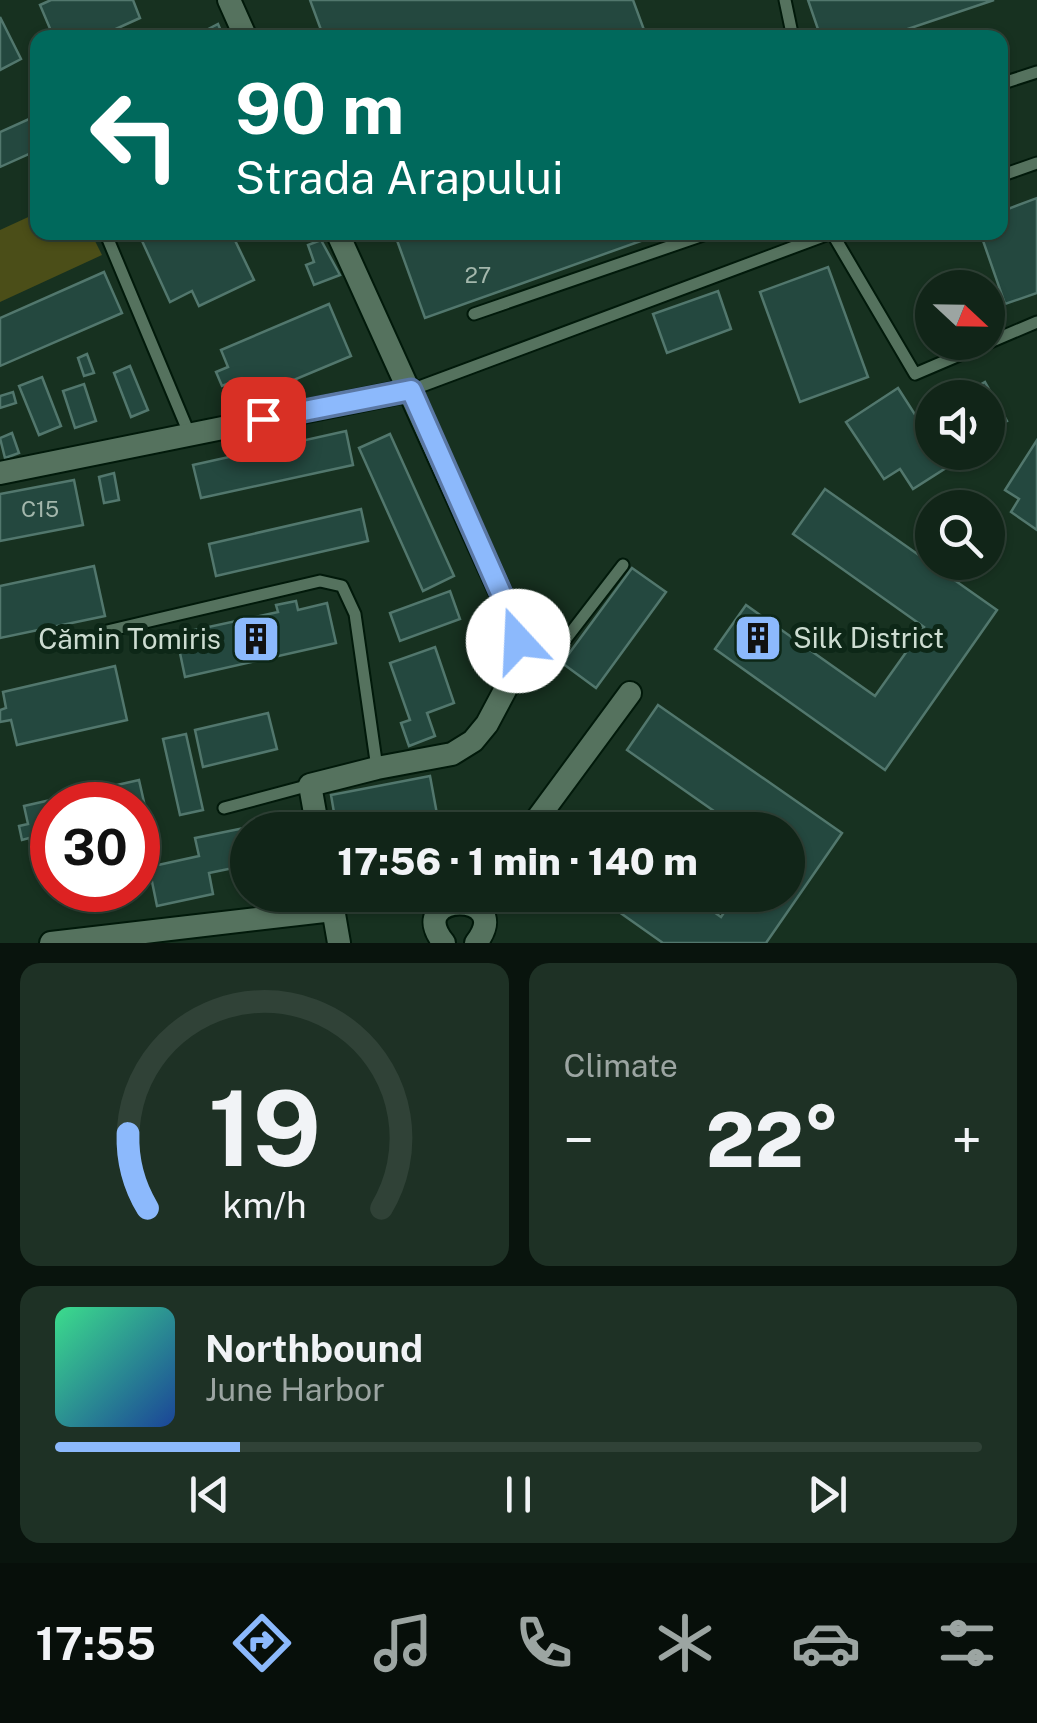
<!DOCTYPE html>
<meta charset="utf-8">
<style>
:root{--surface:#112518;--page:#1e3125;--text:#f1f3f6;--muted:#9ca5a2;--line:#304237;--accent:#8cb9fc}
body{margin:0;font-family:"Public Sans",sans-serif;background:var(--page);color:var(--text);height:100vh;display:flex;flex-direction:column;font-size:38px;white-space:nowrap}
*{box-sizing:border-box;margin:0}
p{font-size:32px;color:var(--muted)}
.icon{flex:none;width:55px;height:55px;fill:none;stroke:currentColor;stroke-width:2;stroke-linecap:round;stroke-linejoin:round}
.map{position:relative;height:943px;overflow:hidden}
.drawer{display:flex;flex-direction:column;gap:20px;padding:20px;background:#09140d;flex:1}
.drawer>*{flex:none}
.top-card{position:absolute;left:30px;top:30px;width:978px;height:210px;border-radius:20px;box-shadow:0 2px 8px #0004,0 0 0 2px var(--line);background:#00695c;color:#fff;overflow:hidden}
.needle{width:65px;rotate:112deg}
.tools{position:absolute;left:915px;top:270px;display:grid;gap:20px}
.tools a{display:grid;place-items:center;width:90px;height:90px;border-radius:50%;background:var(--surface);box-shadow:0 2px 8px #0004,0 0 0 2px var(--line);font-size:50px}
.speed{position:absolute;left:30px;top:782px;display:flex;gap:20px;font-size:50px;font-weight:700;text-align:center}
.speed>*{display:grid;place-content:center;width:130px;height:130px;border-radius:50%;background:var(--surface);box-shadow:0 2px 8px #0004,0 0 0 2px var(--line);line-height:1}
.speed .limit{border:15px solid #d22;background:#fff;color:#111}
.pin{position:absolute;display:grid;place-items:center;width:85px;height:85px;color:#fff;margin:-42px;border-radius:20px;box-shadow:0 5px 15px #0006}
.me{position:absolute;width:110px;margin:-55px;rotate:340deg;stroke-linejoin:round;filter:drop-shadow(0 0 8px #0008)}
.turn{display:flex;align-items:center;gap:35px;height:210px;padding:0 40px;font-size:45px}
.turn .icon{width:130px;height:130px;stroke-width:2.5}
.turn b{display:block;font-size:70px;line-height:85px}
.big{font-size:75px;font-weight:800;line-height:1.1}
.drawer .card{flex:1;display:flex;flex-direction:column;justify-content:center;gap:15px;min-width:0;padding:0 35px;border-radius:20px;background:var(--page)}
.drawer .dial{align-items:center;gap:0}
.dial svg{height:260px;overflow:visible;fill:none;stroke:var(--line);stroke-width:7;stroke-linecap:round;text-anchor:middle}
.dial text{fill:var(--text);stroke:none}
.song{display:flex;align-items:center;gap:30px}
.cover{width:120px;height:120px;border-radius:15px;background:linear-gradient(135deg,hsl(150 70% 55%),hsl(220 70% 35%))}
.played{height:10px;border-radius:5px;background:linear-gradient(90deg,var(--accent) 20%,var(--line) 20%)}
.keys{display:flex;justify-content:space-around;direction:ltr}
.heat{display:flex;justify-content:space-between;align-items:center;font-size:55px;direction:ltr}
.drawer .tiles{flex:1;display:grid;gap:20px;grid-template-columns:1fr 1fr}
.card:last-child{grid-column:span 2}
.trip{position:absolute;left:230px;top:812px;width:575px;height:100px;border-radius:50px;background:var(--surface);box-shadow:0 2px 8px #0004,0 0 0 2px var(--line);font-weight:800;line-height:100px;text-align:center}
.tabs{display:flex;height:160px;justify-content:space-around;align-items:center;background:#070f0a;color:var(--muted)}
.tabs .icon{width:70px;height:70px}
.tabs .on{color:var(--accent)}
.tabs b{font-size:45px;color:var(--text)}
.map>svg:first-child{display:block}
.green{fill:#4b4e18}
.building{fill:#24483f;stroke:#52776d;stroke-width:2.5}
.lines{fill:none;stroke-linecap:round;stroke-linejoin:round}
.lane-casing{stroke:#01190a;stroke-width:15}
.street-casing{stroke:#01190a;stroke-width:26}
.lane{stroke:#55725e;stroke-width:11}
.street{stroke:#55725e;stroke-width:22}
.route-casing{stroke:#5b78a4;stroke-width:25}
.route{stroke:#8cb9fc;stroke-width:18}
.labels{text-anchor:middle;stroke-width:10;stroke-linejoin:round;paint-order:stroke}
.number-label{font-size:22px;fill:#a3b7ac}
.poi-label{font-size:28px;fill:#cddcd1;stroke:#0d2717;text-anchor:start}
</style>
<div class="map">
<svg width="1037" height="943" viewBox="0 0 1037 943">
<rect width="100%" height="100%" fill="#173120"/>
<!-- green -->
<polygon class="green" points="37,213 38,232 91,233 102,255 0,302 0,230"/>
<!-- building -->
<g class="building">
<polygon points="51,0 133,0 140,18 96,38 54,38 40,5"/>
<polygon points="310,0 633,0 647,38 324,38"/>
<polygon points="808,0 994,0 881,38 821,38"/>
<polygon points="0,17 21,59 0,70"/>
<polygon points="218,24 224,38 191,38"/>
<polygon points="38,115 38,150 0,167 0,132"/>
<polygon points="1037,198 1037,293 1005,304 980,232 1000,232 1000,212"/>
<polygon points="138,232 231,232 254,280 199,306 192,291 170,302"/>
<polygon points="394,232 666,232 425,318"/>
<polygon points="321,240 340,275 314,285 306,265 314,262 308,245"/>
<polygon points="828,267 868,377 800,402 760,292"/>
<polygon points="104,272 122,313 0,366 0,318"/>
<polygon points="718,291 731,329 667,353 653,314"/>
<polygon points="329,304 351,356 241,402 232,382 222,386 216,372 228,367 221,350"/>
<polygon points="87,354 94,373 84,376 78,358"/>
<polygon points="130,366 148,410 131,417 114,373"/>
<polygon points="42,377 61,426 39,435 19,386"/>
<polygon points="985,382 1007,421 988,432 988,398 959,397"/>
<polygon points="84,384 96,421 75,428 63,391"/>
<polygon points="898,388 932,441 932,452 940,452 949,466 913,489 900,469 884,479 846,422"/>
<polygon points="13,392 16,403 0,408 0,396"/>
<polygon points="346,431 353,465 201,498 193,465"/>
<polygon points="12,433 19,453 5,458 0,438"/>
<polygon points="390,434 454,576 423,591 359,448"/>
<polygon points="1037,440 1037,530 1011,512 1019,499 1005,490"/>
<polygon points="114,473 119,500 104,503 99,477"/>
<polygon points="74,480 83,525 0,541 0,494"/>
<polygon points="825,489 997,610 885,770 715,649 746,605 875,696 924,627 793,534"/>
<polygon points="361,509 368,541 216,576 209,544"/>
<polygon points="94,566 105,616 0,638 0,586"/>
<polygon points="632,568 666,592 596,688 562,663"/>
<polygon points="450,591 460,619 400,641 390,613"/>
<polygon points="296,601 298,610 327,603 336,643 185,677 176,634 278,612 276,605"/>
<polygon points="435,647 454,703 427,713 435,736 409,746 401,723 410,720 390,663"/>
<polygon points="115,666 127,720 17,745 11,720 0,722 0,710 6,708 3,692"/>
<polygon points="658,705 842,833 766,943 663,943 595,895 690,895 721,917 736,895 788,895 788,830 741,830 627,750"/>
<polygon points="268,713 277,749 203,767 195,730"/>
<polygon points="186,734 203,810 180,815 163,739"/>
<polygon points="430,776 437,814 354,830 337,830 331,795"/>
<polygon points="139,780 151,833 138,836 138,805 52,805 52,855 34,860 29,838 22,840 19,826 28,824 24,806"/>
<polygon points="573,813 597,830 561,830"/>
<polygon points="254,826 255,830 248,830 248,865 209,873 213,894 157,906 149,867 199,856 195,838"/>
</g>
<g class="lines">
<!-- lane casing -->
<g class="lane-casing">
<g id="lane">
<polyline points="785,0 793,38"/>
<polyline points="1000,84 1037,72"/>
<polyline points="1000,176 1037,163"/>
<polyline points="105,232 189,433"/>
<polyline points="832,233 915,374 1037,322"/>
<polyline points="474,314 712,232"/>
<polyline points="411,390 834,232"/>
<polyline points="107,631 320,581 342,586 355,614 377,768"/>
<polyline points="516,655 552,657 623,565"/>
<polyline points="224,808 310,785"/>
</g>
</g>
<!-- street casing -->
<g class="street-casing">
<g id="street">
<polyline points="229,0 246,38"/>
<polyline points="0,473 411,390"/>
<polyline points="318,830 310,785 377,768 452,754 473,741 487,724 512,677 518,641 512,618 337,232"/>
<polyline points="529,830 630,693"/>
<polyline points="331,897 339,943"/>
<polyline points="51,943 333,910"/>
<path d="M444 943C402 891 517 890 476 943"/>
</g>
</g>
<!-- lane -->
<use href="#lane" class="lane"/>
<!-- street -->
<use href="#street" class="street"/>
</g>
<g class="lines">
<!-- route casing -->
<g class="route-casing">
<polyline id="route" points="263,419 411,390 512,618 518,641"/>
</g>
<!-- route -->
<use href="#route" class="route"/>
</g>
<!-- icons -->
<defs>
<g id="building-square" transform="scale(2.5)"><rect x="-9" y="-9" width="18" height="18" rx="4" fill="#8cb9fc" stroke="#0d2717"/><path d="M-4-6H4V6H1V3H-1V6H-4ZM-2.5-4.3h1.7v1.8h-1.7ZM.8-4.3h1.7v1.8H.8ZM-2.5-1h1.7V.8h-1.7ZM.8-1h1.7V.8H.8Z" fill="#111"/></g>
</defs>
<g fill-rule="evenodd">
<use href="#building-square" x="758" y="638"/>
<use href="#building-square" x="256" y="639"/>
</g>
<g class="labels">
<!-- number labels -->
<g class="number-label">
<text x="478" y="283">27</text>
<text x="40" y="517">C15</text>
</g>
<!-- poi labels -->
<g class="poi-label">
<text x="793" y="648">Silk District</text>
<text x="221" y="649" text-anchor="end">Cămin Tomiris</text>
</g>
</g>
</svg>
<div class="tools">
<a><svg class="needle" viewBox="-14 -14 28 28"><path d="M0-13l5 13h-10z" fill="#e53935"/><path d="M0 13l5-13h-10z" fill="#9ca5a2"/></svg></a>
<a><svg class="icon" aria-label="sound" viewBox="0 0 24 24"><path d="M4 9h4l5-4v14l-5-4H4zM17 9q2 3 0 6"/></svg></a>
<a><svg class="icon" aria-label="search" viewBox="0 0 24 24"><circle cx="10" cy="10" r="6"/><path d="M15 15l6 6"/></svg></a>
</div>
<div class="speed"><div class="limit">30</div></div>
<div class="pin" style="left:263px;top:419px;background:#d93025"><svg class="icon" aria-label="arrive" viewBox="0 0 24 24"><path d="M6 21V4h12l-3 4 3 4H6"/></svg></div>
<svg class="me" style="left:518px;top:641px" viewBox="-20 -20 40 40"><circle r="19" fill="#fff"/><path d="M0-13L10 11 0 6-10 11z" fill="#8cb9fc"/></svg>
<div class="trip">17:56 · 1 min · 140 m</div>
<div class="top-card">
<div class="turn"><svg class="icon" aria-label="left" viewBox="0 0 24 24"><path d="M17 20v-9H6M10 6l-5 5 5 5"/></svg><div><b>90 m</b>Strada Arapului</div></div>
</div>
</div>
<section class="drawer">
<div class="tiles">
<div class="card dial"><svg viewBox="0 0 100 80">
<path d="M14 69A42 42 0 1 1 86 69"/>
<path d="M14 69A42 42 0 0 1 8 46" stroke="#8cb9fc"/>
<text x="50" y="56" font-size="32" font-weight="700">19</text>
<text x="50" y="72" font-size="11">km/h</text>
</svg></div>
<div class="card"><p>Climate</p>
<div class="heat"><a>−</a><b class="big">22°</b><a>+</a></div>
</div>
<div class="card">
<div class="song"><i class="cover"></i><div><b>Northbound</b><p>June Harbor</p></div></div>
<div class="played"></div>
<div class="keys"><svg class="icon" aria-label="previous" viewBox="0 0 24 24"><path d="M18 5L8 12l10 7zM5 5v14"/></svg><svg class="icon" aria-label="pause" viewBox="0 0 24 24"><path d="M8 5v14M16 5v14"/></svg><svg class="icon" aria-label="next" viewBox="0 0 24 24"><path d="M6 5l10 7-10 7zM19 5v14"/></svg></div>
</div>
</div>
</section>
<nav class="tabs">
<b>17:55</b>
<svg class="icon on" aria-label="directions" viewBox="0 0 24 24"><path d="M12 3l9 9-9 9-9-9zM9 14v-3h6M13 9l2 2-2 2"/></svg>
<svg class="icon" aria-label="music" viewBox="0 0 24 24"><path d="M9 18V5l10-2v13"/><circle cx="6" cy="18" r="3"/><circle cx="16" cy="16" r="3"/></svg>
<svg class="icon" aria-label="phone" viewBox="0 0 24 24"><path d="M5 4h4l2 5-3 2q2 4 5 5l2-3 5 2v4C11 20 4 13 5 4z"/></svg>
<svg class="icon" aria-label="climate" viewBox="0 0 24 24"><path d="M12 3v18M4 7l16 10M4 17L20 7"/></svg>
<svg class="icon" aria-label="car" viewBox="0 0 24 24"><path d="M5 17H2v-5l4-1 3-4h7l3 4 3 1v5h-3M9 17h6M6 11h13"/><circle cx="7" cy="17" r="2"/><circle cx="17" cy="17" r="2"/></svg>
<svg class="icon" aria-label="filters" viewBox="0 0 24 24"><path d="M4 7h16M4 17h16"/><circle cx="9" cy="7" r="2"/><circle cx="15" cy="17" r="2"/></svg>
</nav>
